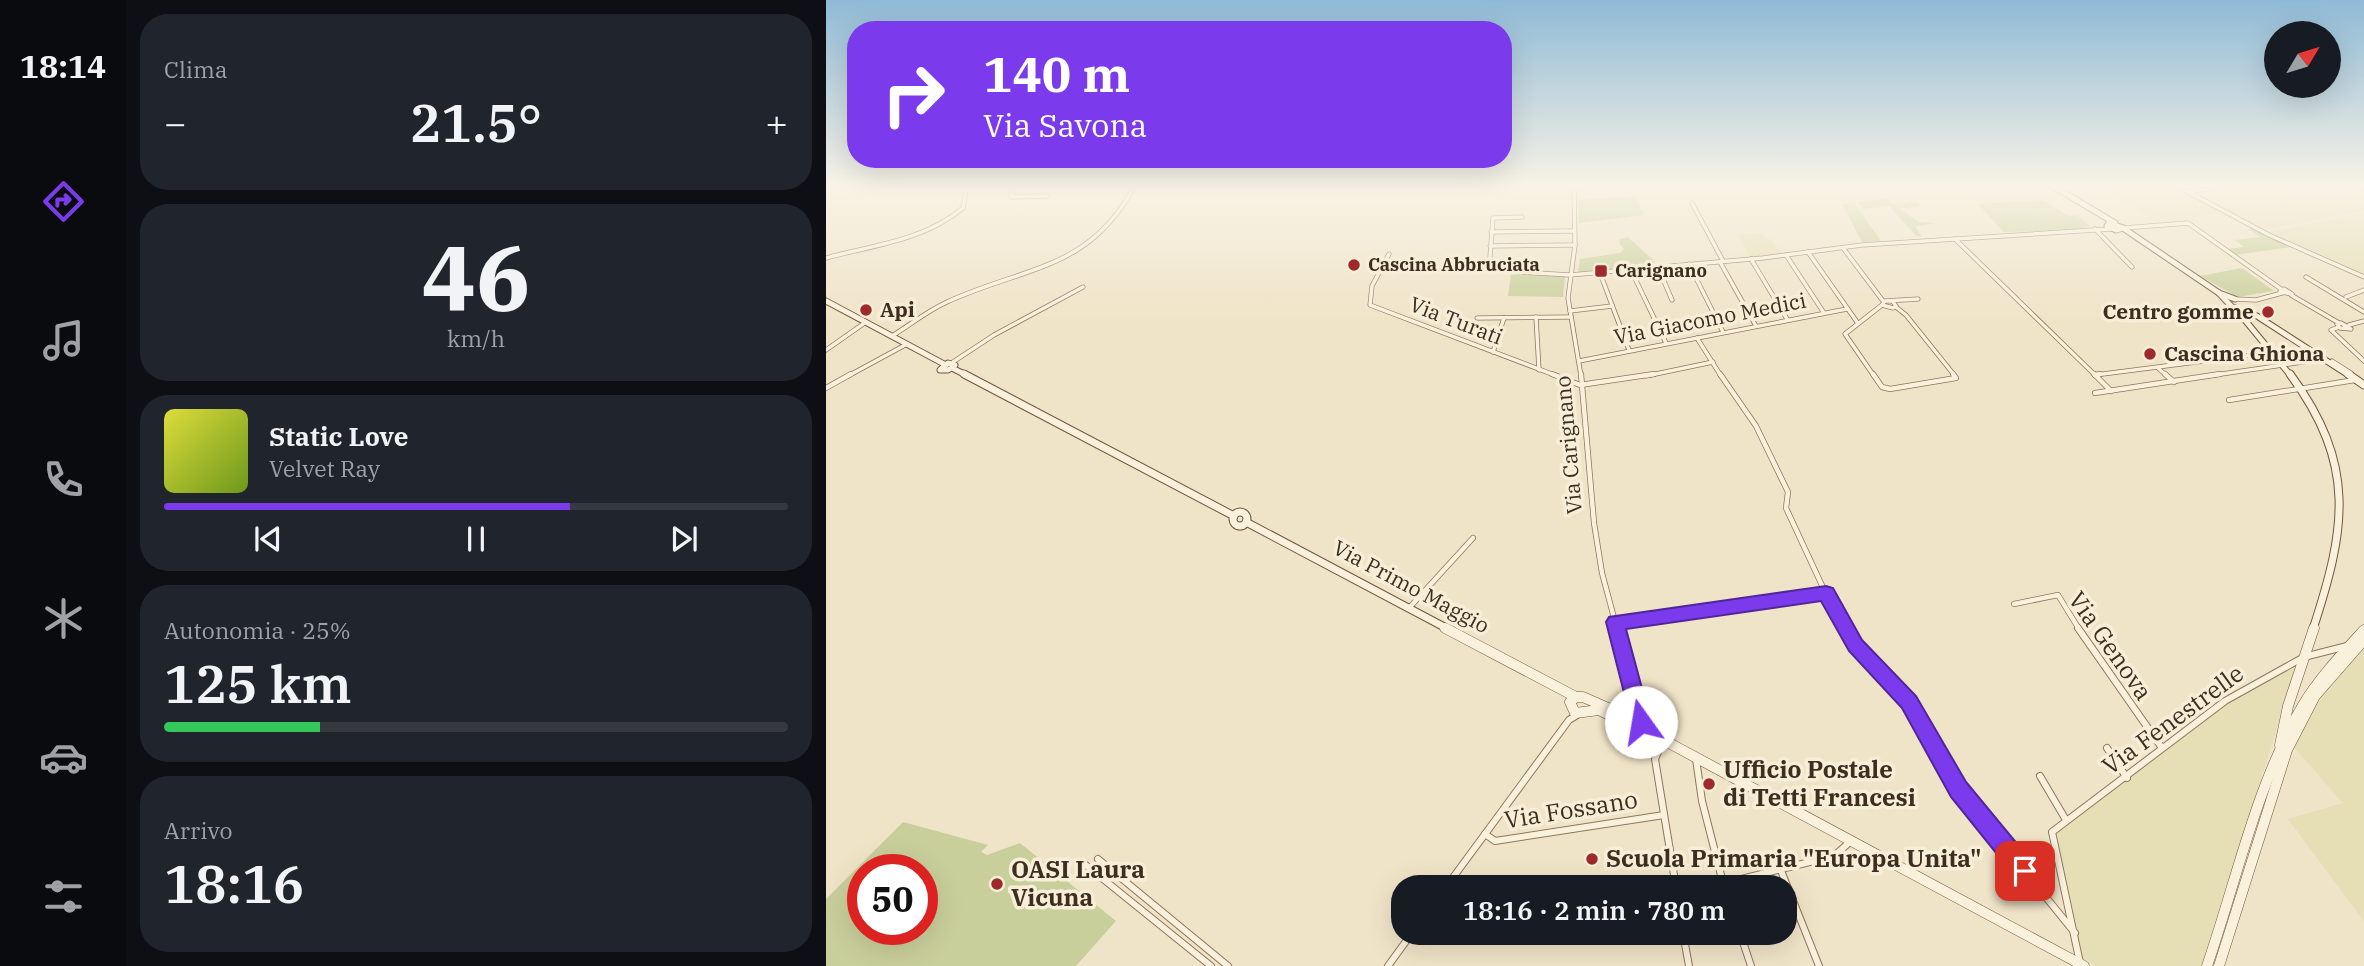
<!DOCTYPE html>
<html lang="it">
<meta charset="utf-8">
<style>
:root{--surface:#171b24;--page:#20242c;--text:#f1f3f6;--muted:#9ea1a6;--line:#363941;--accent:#7c3aed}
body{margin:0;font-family:"IBM Plex Serif",serif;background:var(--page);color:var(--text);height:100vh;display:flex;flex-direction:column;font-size:26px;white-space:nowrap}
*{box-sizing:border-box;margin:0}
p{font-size:23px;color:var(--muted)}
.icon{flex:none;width:38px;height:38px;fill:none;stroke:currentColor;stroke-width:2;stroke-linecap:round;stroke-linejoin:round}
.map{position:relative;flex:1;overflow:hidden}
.panel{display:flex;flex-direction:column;gap:14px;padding:14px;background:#0d0f14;width:700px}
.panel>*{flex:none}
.hud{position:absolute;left:21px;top:21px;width:665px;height:147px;border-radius:28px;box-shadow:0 7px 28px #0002;background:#7c3aed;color:#fff;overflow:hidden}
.needle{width:46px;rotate:52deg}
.tools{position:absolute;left:1438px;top:21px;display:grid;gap:14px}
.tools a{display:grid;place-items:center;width:77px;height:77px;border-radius:50%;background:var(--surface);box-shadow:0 7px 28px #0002;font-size:35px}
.speed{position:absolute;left:21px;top:854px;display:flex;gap:14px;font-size:35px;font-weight:700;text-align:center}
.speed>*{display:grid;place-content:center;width:91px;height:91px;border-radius:50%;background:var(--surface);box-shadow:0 7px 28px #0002;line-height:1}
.speed .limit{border:10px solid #d22;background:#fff;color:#111}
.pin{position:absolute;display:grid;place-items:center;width:60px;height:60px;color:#fff;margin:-30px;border-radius:14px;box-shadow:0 4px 10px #0006}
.me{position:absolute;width:77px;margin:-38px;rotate:347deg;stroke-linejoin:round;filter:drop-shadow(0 0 5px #0008)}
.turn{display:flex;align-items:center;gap:24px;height:147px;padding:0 21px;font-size:32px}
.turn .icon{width:91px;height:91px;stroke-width:2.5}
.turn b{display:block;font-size:49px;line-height:60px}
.big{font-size:52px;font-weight:600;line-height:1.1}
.panel .tile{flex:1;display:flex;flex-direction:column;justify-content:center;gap:10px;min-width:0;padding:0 24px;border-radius:28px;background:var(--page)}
.panel .dial{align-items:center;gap:0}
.dial b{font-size:91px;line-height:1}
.song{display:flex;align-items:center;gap:21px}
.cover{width:84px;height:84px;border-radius:10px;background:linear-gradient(135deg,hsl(60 70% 55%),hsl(80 70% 35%))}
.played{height:7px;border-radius:4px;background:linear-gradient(90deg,var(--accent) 65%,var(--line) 65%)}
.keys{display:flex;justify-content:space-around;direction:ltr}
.heat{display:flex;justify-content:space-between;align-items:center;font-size:38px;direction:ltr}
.charge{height:10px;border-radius:5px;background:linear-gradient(90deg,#34c759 25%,var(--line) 0)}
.trip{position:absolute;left:565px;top:875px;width:406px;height:70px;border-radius:28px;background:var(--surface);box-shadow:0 7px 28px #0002;font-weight:600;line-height:70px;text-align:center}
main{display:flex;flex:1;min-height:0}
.dock{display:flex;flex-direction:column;width:126px;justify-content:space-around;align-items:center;background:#090b0e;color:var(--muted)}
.dock .icon{width:49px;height:49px}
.dock .selected{color:var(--accent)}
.dock b{font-size:32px;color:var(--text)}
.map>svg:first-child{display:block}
.farmland{fill:#e6deb5}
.green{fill:#c9cf9b;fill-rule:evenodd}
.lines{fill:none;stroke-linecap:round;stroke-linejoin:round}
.street-far2-casing{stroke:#8d765c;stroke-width:5}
.street-far1-casing{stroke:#8d765c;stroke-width:6}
.street-casing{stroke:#8d765c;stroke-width:8}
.secondary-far2-casing{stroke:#6f573f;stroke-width:7}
.secondary-far1-casing{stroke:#6f573f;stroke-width:9}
.secondary-casing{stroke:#6f573f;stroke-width:11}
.street-far2{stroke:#faf1dc;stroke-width:3.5}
.street-far1{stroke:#faf1dc;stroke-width:4.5}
.street{stroke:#faf1dc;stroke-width:6}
.secondary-far2{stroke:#faf1dc;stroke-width:5}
.secondary-far1{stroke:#faf1dc;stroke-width:7}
.secondary{stroke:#faf1dc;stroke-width:10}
.route{fill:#7c3aed;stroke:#51269a;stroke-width:2}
.poi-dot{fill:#9e2a2b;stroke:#f7eed8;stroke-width:2.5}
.labels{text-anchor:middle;stroke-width:7;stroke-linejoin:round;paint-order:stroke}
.far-poi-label{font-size:18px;font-weight:bold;fill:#3d2e20;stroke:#f7eed8;text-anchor:start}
.poi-label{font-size:21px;font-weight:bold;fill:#3d2e20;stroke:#f7eed8;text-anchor:start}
.street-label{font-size:21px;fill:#3d2e20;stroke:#f7eed8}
.near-street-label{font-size:24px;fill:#3d2e20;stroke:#f7eed8}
.near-poi-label{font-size:24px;font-weight:bold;fill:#3d2e20;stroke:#f7eed8;text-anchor:start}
</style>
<main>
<nav class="dock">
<b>18:14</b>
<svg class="icon selected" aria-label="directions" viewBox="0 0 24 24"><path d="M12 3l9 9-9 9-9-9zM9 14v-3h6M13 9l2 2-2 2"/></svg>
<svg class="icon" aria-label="music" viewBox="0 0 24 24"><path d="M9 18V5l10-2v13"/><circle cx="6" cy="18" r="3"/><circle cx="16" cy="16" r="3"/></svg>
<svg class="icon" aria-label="phone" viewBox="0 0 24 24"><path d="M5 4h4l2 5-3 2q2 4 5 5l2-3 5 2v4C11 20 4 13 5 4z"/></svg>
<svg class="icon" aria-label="climate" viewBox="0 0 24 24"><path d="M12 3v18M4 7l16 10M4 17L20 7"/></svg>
<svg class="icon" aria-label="car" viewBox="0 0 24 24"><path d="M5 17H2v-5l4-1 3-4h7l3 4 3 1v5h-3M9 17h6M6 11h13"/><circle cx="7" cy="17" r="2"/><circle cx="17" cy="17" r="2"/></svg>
<svg class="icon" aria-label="filters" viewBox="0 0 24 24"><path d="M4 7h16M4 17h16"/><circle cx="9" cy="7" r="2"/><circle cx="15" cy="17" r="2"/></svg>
</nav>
<section class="panel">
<div class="tile"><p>Clima</p>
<div class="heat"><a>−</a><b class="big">21.5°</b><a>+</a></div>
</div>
<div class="tile dial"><b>46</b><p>km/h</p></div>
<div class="tile">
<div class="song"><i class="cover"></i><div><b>Static Love</b><p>Velvet Ray</p></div></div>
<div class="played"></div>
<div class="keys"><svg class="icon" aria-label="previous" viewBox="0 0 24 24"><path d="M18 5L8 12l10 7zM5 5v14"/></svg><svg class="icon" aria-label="pause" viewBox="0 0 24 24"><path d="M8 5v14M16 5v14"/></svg><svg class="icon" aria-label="next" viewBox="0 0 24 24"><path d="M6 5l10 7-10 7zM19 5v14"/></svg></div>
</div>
<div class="tile"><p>Autonomia · 25%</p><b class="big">125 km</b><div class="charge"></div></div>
<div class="tile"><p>Arrivo</p><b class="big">18:16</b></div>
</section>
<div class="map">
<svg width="1538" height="966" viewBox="0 0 1538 966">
<rect width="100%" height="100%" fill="#f0e4c8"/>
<!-- farmland -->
<g class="farmland">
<polygon points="1276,185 1347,185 1399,211 1334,225"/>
<polygon points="1409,185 1538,185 1538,211 1436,230 1384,202 1413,197 1399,187"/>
<polygon points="1538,213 1538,276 1443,233 1443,232"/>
<polygon points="936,233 940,239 945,239 956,254 924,257 912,234"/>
<polygon points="1538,645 1538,921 1462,819 1517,803 1467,746 1497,694"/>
<polygon points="1466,666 1470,669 1376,966 1270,966 1257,959 1229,835 1401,703"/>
</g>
<!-- green -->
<g class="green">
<polygon points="809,196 818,215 753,223 752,200"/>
<polygon points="1061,198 1065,204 1091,202 1095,206 1074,209 1093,222 1110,223 1089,226 1096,237 1090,236 1063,206 1037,209 1032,202"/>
<polygon points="1217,200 1243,216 1251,215 1264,226 1253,230 1178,232 1152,204"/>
<polygon points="1028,203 1055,241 1036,242 1016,204"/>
<polygon points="1428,228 1466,247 1408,255 1401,249 1418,247 1409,240 1434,237 1422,229"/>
<polygon points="802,237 829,262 827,265 752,272 754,259 794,253 798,249 793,243 794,239"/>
<polygon points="1416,268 1448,291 1412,297 1374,276"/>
<polygon points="685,274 739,277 737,297 682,296"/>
<path d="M77 822 162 845 155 852 161 855 194 843 290 921 250 966H0V899ZM37 870H96V929H37Z"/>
</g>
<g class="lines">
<!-- street-far2 casing -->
<g class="street-far2-casing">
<g id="street-far2">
<polyline points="188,185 185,197 222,196"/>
<polyline points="748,185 749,245 742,298 755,376"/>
<polyline points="1349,185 1443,235 1538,277"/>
<polyline points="1363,192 1400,185"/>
<polyline points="866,203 897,261"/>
<polyline points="696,217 667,218 663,270 744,275 937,258 1036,245 1285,229"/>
<polyline points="1298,228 1362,223 1455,289"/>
<polyline points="1269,229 1306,267"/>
<polyline points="665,232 748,231"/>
<polyline points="1129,239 1270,376"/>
<polyline points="664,246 749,245"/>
<polyline points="1017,248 1057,301"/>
<polyline points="982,252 1031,322"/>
<polyline points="563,254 546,286 544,305 731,376"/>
<polyline points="960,255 998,313"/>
<path d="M0 258C48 245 97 241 137 208L141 185"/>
<polyline points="925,259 961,319"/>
<polyline points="894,262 930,326"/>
<polyline points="863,264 897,332"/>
<polyline points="832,267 846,300"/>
<polyline points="805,270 840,343"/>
<polyline points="774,273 803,350"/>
<polyline points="1480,277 1538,312"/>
<polygon points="1458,289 1466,294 1454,292"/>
<polyline points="1465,295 1513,323"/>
<polyline points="1520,297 1538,290"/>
<polyline points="1409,299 1430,300 1456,293"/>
<polyline points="1067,302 1070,306 1067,308 1056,305 1059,301 1092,299"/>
<polyline points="1070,307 1080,315 1129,376"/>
<polyline points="744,311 786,306"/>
<polyline points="710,317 713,370"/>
<polyline points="651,318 745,317"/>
<polygon points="1515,323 1525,329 1514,328 1511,324"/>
<polyline points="1523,325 1538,321"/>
<polyline points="1513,327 1505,330 1538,361"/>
<path d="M66 336C84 325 101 311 121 302 199 266 264 271 309 185"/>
<polyline points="871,338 895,376"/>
<polyline points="0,350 40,322"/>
<polyline points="667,352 678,318"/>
<polyline points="753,361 1021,309"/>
<polyline points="1506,361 1525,373"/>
<polyline points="127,362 168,335 257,287"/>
<polyline points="1332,368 1341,376"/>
<polyline points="1269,375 1449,352"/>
<polyline points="22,376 81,344"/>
<polyline points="820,376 887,362"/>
<polyline points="1048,376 1019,334 1056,305"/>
<polyline points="1382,376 1497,359"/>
</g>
</g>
<!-- street-far1 casing -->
<g class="street-far1-casing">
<g id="street-far1">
<polyline points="726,374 754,385 828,374"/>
<polyline points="755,374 768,523 776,573 791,629"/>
<polyline points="894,374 930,426 962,492 960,508 1000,594 1020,629"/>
<polyline points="1047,374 1056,387 1064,389 1130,378 1127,374"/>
<polyline points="1268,374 1285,391"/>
<polyline points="1339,374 1348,382"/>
<polyline points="1269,375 1274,374"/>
<polyline points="0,388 25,374"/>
<polyline points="1269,393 1394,374"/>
<polyline points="1403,400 1529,380"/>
<polyline points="1188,604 1232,595 1253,629"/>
<polyline points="583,608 647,538"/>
<polyline points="789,622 1000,594"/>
</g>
</g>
<!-- street casing -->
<g class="street-casing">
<g id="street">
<polyline points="791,628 813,711"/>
<polyline points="1019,628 1030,646 1083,702 1132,789 1249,933"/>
<polyline points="1252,628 1336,748"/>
<polyline points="837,741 829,759 850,887"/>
<polyline points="1281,748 1301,778"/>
<polyline points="870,759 876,801 898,887"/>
<polyline points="1214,776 1240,820"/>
<polyline points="659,834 669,841 838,815"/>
<polyline points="272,859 402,966"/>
<polyline points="256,862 385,966"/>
<polyline points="954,868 993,966"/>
<polyline points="620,887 743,720 751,715"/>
<polyline points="800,887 849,881"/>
<polyline points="883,887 1008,856 1025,841"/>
<polyline points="857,933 863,966"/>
<polyline points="914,933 925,966"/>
<polyline points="1254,963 1226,832 1399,701 1478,657 1521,646"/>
<polyline points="562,966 586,933"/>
</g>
</g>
<!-- secondary-far2 casing -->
<g class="secondary-far2-casing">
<g id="secondary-far2">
<polyline points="1225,185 1289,223"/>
<polygon points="1283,223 1297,228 1290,230 1281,226"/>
<polyline points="1297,228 1393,293 1409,299"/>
<polyline points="1393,293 1406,307 1431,316 1524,376"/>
<polyline points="0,301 118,364"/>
<polyline points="1409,308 1465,376"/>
<polygon points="122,363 129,365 122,370 114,370"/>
<polyline points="126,368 142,376"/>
</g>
</g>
<!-- secondary-far1 casing -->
<g class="secondary-far1-casing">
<g id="secondary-far1">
<polyline points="138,374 408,516"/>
<path d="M1464 374C1531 465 1520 528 1487 629"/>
<polyline points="1522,374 1538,385"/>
<circle cx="414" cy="519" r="7"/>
<polyline points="420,522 622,629"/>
</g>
</g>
<!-- secondary casing -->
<g class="secondary-casing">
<g id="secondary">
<polyline points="619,628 750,697"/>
<polyline points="801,713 799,719 803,725 830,736 1258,966"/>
<polyline points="800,723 773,710 749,713 744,702 750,697 757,697 782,708 809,711 828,733"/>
<polyline points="1454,745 1462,706 1488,628"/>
<path d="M1381 966C1411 879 1430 785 1477 705 1494 677 1516 654 1538 630"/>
<polyline points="1393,966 1461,750 1489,696 1538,640"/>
</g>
</g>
<!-- street-far2 -->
<use href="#street-far2" class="street-far2"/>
<!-- street-far1 -->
<use href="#street-far1" class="street-far1"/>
<!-- street -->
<use href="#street" class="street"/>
<!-- secondary-far2 -->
<use href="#secondary-far2" class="secondary-far2"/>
<!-- secondary-far1 -->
<use href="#secondary-far1" class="secondary-far1"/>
<!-- secondary -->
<use href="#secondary" class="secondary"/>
</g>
<!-- sky -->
<linearGradient id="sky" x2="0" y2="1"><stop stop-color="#8fbad6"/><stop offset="0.58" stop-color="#f8f3e6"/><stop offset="1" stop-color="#f8f3e6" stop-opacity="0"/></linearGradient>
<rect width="1538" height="321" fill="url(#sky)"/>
<!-- route -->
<polygon class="route" points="1000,586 1007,588 1036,640 1090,696 1140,782 1207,863 1210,871 1207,879 1199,883 1191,879 1125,797 1076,708 1023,651 995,601 800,629 825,722 822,728 815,731 807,728 780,622 783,617"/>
<!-- markers -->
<g class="poi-dot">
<circle cx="528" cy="265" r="7"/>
<rect x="768" y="264" width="14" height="14" rx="3.5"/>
<circle cx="40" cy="310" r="7"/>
<circle cx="1442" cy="312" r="7"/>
<circle cx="1324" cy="354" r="7"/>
<circle cx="883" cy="784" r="7"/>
<circle cx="766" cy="859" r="7"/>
<circle cx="171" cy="884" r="7"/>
</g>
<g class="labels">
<!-- far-poi labels -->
<g class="far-poi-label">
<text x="542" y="271">Cascina Abbruciata</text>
<text x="789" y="277">Carignano</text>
</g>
<!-- poi labels -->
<g class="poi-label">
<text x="54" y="317">Api</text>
<text x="1428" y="319" text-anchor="end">Centro gomme</text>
<text x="1338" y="361">Cascina Ghiona</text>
</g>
<!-- street labels -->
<g class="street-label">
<text transform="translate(884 319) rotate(-11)" y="7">Via Giacomo Medici</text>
<text transform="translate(630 321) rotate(21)" y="7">Via Turati</text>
<text transform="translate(743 445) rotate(-95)" y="7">Via Carignano</text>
<text transform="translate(585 587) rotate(28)" y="7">Via Primo Maggio</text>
</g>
<!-- near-street labels -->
<g class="near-street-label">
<text transform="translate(1284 646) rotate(55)" y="8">Via Genova</text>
<text transform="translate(1347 720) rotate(-36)" y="8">Via Fenestrelle</text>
<text transform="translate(745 810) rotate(-9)" y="8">Via Fossano</text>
</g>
<!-- near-poi labels -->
<g class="near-poi-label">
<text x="897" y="778">Ufficio Postale<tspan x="897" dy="28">di Tetti Francesi</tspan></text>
<text x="780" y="867">Scuola Primaria "Europa Unita"</text>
<text x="185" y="878">OASI Laura<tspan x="185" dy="28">Vicuna</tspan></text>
</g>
</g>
</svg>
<div class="tools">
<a><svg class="needle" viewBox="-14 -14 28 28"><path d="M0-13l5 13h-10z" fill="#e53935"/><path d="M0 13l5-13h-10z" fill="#9ea1a6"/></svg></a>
</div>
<div class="speed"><div class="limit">50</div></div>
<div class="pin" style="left:1199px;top:871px;background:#d93025"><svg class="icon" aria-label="arrive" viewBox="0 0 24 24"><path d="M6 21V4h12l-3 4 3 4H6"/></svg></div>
<svg class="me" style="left:815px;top:722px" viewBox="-20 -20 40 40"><circle r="19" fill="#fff"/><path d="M0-13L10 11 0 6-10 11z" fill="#7c3aed"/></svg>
<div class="trip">18:16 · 2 min · 780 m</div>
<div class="hud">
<div class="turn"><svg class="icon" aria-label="right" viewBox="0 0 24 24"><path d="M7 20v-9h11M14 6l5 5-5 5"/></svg><div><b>140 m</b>Via Savona</div></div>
</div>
</div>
</main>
